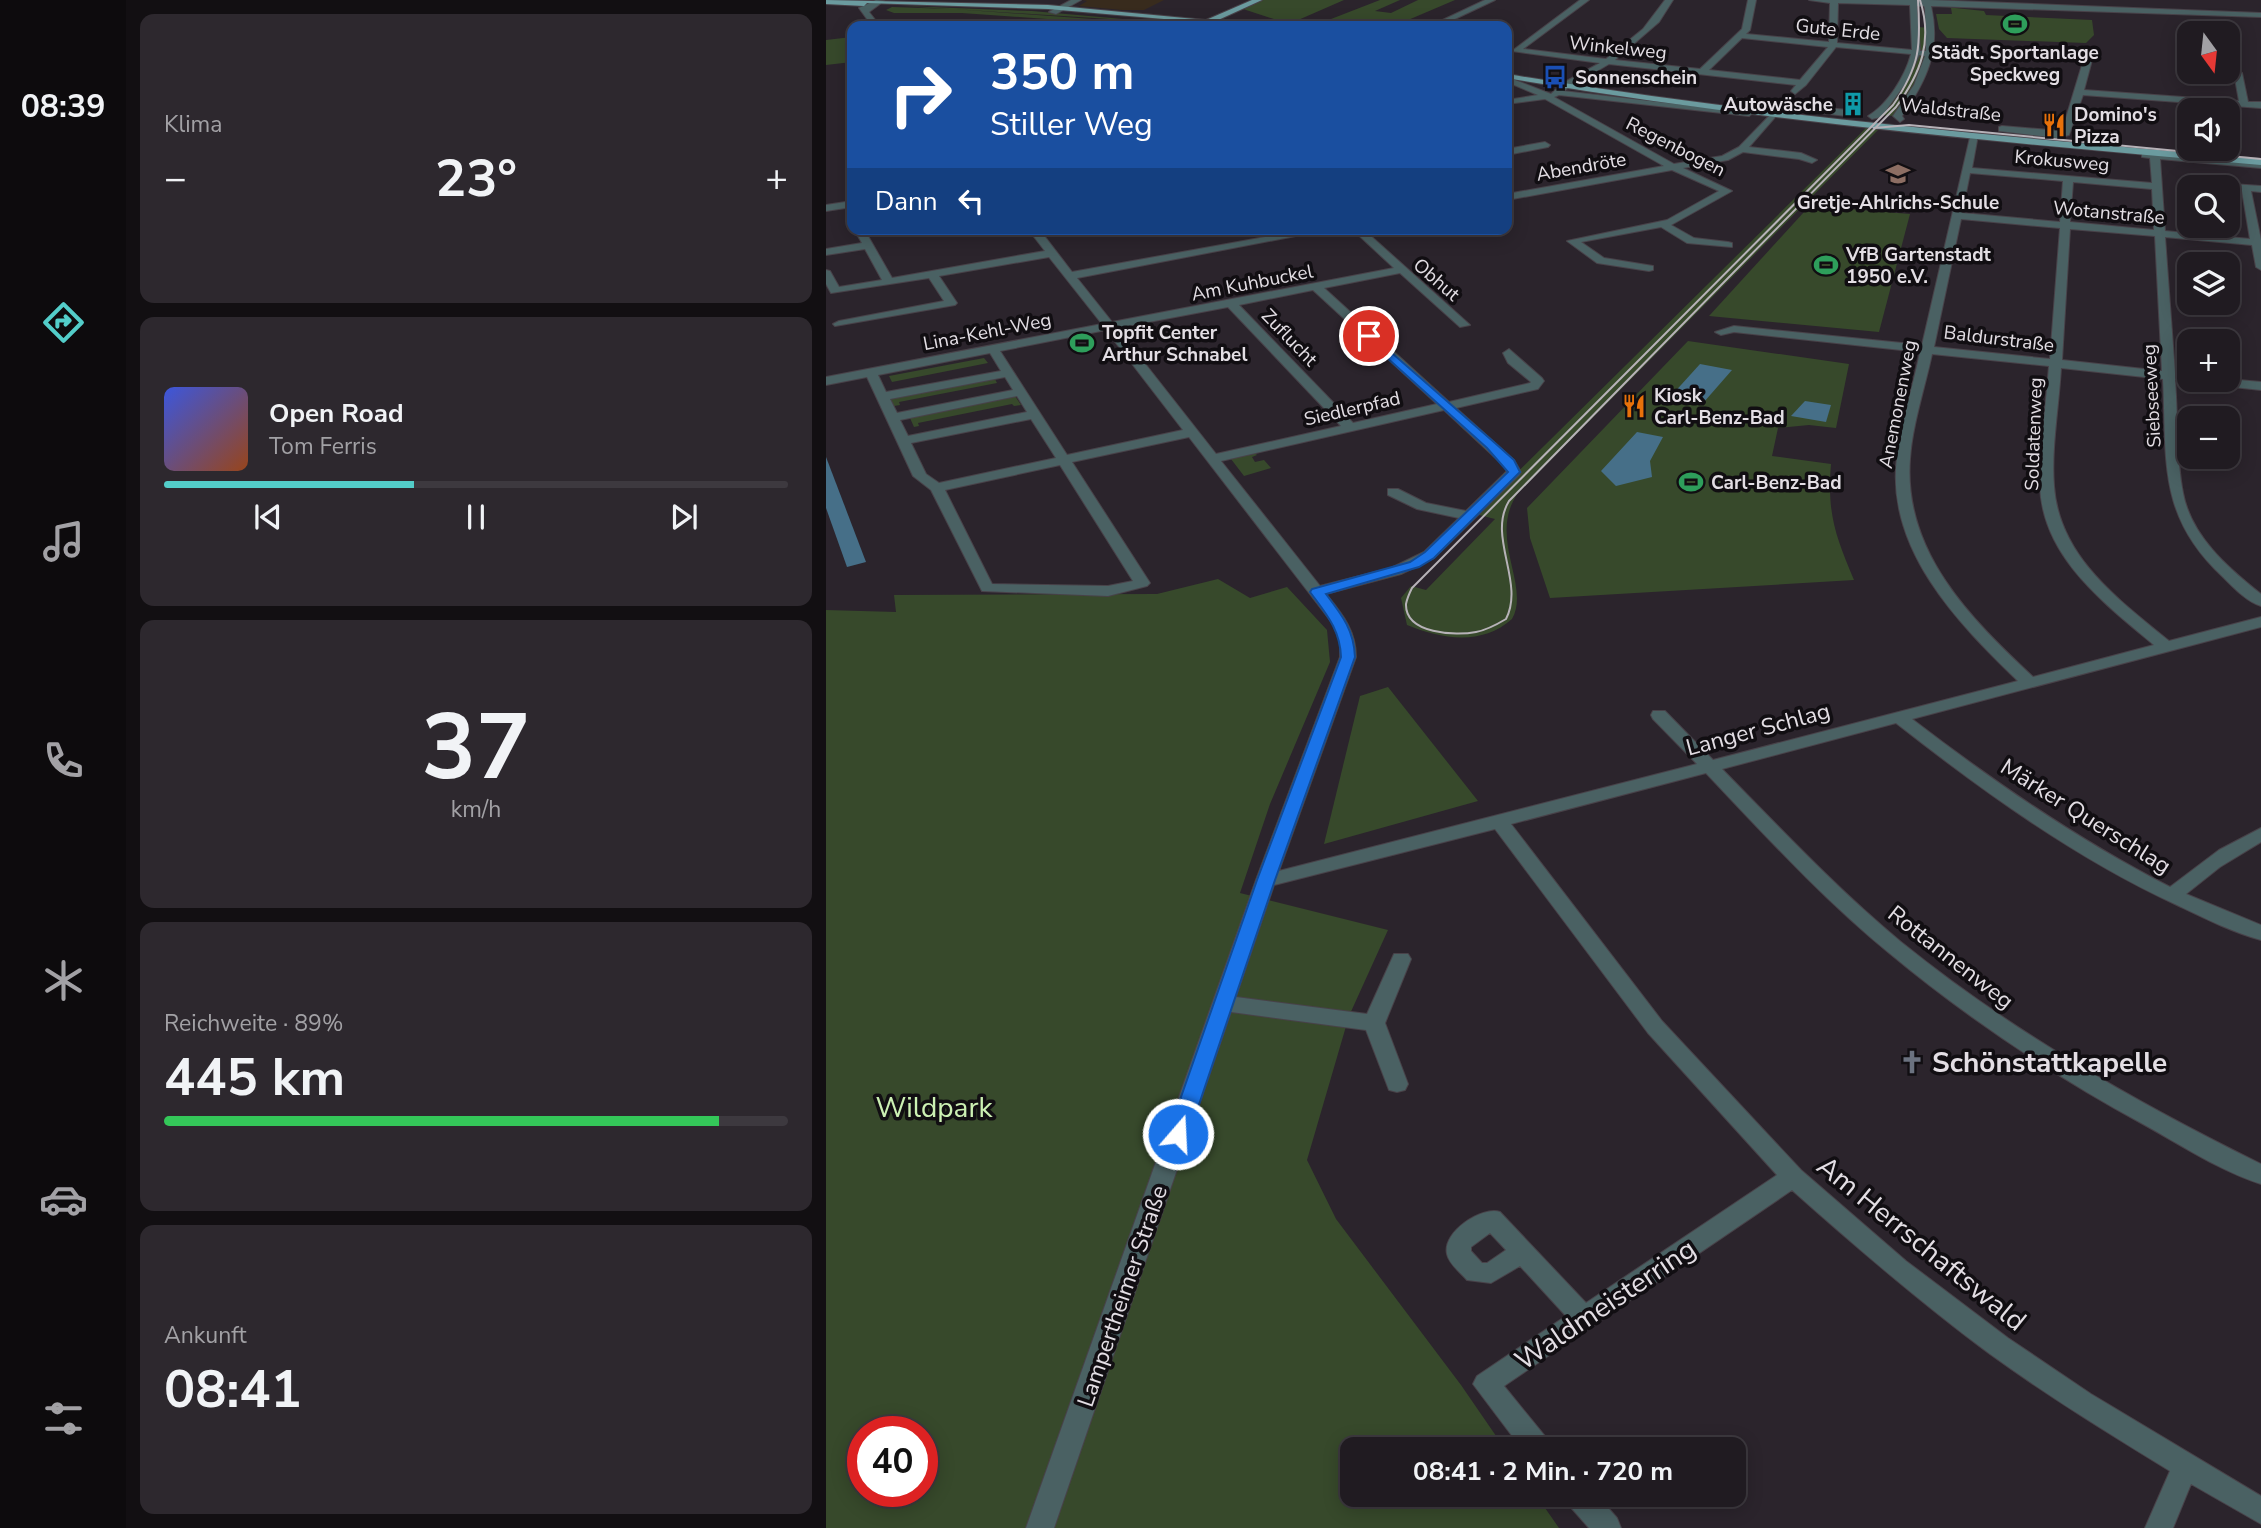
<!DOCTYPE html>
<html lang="de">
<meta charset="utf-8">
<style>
:root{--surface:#201b21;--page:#2d282e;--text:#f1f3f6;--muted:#a2a1a5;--line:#3d393f;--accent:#53cdc9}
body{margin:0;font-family:"Nunito Sans",sans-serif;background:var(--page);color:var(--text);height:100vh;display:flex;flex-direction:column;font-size:26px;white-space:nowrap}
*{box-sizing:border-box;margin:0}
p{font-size:23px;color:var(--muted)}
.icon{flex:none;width:38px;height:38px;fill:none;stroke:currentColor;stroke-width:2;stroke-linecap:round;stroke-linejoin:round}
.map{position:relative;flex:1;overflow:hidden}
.details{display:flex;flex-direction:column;gap:14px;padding:14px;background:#120f12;width:700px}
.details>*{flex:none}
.banner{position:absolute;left:21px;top:21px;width:665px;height:214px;border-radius:14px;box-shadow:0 4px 18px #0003,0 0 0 2px var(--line);background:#1a4fa0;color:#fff;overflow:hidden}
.needle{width:46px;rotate:165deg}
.tools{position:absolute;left:1351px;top:21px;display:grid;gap:14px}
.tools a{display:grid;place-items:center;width:63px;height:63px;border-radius:14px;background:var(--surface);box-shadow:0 4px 18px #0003,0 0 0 2px var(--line);font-size:35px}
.speed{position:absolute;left:21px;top:1416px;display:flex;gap:14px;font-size:35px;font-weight:700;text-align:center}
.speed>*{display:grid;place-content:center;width:91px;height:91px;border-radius:50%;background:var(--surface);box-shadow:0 4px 18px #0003,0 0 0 2px var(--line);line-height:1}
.speed .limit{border:10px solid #d22;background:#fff;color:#111}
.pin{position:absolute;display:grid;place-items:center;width:60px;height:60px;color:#fff;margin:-30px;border:4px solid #fff;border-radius:50%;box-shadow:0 2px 7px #0007}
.me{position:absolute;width:77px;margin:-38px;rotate:19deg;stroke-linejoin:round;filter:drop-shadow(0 0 5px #0008)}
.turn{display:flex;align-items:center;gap:24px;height:147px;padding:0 28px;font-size:32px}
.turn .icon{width:91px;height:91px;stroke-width:2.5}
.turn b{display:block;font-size:49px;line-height:60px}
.then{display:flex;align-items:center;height:66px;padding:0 28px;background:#0003;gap:14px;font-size:26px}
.big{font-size:52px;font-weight:700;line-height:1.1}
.details .widget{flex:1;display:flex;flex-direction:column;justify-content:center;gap:10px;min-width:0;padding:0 24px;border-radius:14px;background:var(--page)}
.details .dial{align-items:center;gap:0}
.dial b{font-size:91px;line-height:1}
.song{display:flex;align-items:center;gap:21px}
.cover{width:84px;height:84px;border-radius:10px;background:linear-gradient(135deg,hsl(230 70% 55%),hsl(20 70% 35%))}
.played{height:7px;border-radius:4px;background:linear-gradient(90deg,var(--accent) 40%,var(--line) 40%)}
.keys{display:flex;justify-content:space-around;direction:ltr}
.heat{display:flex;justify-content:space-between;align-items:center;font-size:38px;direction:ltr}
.charge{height:10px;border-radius:5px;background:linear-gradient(90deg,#34c759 89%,var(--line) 0)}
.trip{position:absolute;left:514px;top:1437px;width:406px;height:70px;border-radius:14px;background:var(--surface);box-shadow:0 4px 18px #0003,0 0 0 2px var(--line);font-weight:700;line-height:70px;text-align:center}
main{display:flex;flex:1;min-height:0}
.dock{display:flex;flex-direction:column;width:126px;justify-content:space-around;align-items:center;background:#0d0b0d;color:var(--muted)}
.dock .icon{width:49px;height:49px}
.dock .active{color:var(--accent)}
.dock b{font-size:32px;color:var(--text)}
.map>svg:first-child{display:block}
.industrial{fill:#382b1d}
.green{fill:#37492b;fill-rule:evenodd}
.water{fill:#466f88}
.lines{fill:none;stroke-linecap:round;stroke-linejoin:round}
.minor-casing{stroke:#484249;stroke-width:2}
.major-casing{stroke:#484249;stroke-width:2}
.minor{fill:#4a6163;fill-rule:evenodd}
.major{fill:#6b9b9f;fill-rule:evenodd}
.tram{stroke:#b7b2b8;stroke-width:2}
.route{fill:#1a73e8;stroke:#114b97;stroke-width:2}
.labels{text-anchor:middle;stroke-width:7;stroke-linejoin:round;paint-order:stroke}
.far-street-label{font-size:19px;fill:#e3dee4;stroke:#110e12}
.far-poi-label{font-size:19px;font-weight:bold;fill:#e3dee4;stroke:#110e12;text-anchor:start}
.street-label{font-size:23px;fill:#e3dee4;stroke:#110e12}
.near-poi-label{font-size:28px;font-weight:bold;fill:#e3dee4;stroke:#110e12;text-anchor:start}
.near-park-label{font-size:28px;fill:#ccf1b3;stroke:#110e12}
.near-street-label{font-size:28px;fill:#e3dee4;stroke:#110e12}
</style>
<main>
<nav class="dock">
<b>08:39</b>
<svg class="icon active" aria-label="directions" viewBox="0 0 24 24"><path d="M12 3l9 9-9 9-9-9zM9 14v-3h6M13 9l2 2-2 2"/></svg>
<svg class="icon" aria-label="music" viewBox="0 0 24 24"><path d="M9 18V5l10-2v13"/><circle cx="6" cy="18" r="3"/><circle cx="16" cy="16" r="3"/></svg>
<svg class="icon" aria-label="phone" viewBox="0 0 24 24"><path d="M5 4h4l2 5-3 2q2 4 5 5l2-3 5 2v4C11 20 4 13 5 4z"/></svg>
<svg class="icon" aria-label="climate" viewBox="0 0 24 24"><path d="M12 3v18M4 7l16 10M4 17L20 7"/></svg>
<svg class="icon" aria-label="car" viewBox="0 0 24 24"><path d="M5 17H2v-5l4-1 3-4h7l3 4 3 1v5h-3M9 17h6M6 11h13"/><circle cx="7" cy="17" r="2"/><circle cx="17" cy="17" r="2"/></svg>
<svg class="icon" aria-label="filters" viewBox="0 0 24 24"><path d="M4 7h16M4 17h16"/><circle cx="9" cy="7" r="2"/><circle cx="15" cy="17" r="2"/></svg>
</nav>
<section class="details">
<div class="widget"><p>Klima</p>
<div class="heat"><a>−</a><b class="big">23°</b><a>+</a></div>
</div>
<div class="widget">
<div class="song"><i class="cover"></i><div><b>Open Road</b><p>Tom Ferris</p></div></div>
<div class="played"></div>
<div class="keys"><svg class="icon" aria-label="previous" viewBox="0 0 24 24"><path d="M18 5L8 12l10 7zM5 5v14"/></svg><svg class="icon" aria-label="pause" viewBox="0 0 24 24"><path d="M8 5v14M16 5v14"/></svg><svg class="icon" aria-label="next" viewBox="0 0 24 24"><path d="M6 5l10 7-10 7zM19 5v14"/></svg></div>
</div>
<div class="widget dial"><b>37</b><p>km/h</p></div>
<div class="widget"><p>Reichweite · 89%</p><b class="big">445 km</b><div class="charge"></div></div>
<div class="widget"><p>Ankunft</p><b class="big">08:41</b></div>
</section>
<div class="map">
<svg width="1435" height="1528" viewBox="0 0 1435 1528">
<rect width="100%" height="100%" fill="#2b242c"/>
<!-- industrial -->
<polygon class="industrial" points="256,0 338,0 318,10 296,10 253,6 261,1"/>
<!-- green -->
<g class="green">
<polygon points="437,0 518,0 463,24 417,9"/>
<polygon points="554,0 574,0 549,11 565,13 592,0 629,0 568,26 487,26"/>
<polygon points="76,6 206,11 331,22 127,9 322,23 318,26 136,13 68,13 60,10 66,7 124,9"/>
<polygon points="1120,7 1158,11 1160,15 1266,20 1268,35 1260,43 1121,38 1113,29 1110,14 1126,14 1125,8"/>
<path d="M1093 27 1102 28 1100 62 1083 95 1067 116 1056 115C1079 89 1096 62 1093 27Z"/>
<polygon points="26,37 26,62 0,65 0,40"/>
<path d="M1041 127 1053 129 692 493C661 537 705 586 686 619 656 646 615 639 581 625L575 598 585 586 600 590 669 519 649 514Z"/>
<polygon points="987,206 1084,214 1053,332 883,316 978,212"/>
<path d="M862 341 1023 364 1010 428 983 425 952 428 946 456 1005 464C1001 513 1009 535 1028 580L724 598 704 538 701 508Z"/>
<polygon points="158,358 162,363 66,382 63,376"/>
<polygon points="168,377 171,383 73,402 74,405 68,406 64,398"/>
<polygon points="189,396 195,405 188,406 186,404 92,423 93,426 88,427 84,418"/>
<polygon points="429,453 431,455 426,457 429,462 438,460 445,468 418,476 405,459"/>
<path d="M392 579 424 598 461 587 501 630 504 662 444 804 414 893 562 930 523 1016 481 1160 510 1219 635 1385 679 1449H527V1494L710 1495 733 1528H0V610L70 612 68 595 331 594ZM37 1432H96V1491H37Z"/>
<polygon points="562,687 652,801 498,844 534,696"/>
</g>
<!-- water -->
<g class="water">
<polygon points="874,364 906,370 878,402 845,396"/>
<polygon points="979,401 1005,405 1000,422 965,416"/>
<polygon points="811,432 837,437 824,461 826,477 790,486 775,471"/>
<polygon points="0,457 40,562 21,567 0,508"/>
</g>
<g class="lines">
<!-- minor casing -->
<g class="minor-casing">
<g id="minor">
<polygon points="50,0 58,1 43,12 54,26 46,26 33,8"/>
<polygon points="245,0 255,0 230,14 223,12"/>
<polygon points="659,0 669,0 614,26 604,26"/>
<path d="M754 0H763L697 49 780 59 817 29 839 0H847L833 22 789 60 874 69 916 29 922 0H930L924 30 920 34 1003 42 1004 3 983 0H1103L1435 13V17L1105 6C1115 50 1101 80 1076 116L1078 119 1074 122 1067 116 1088 85 1099 56 1093 55 1082 80 1055 117 1046 119 1042 116C1061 105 1079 77 1085 54L1010 47 980 85 969 94 965 91 970 85 783 64 737 91 927 113 923 116 733 95 728 97 848 164 896 156 913 147 946 113 950 116 923 147 975 153 991 160 986 163 973 159 917 152 902 160 857 168 906 191 845 225 868 238 902 242 906 243V247L861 243 835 227 755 242 778 258 827 266V270L823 271 771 263 741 241 841 220 893 191 846 170 681 200V194L838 166 719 99 681 104V100L712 95 681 82V77L725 94 737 83 774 63 686 51ZM1012 3 1084 5 1086 50 1011 43ZM1091 6H1098L1099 9 1100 51H1094ZM916 38 1002 47 974 80 883 70Z"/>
<polygon points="1263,53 1267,55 1266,60 1258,90 1413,101 1408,73 1402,66 1403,61 1416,73 1422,102 1435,102 1435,108 1257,95 1243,135 1231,138 1173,131 1173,127 1176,126 1236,131 1259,55"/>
<polygon points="910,98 1021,110 1025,113 1021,116 907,103"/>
<path d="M1145 133 1152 135 1146 168 1326 183 1324 158 1316 157V153L1435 162V168L1334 159 1339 231 1424 239 1416 191 1401 187 1406 184 1435 186V192L1425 191 1435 240V270L1430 267 1426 245 1339 237 1349 373 1363 374V380H1368H1349C1352 416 1350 459 1357 493 1365 536 1402 568 1435 594V606C1421 602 1407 587 1397 577 1331 516 1341 460 1337 379L1235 368C1233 405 1225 449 1228 486 1233 557 1292 599 1343 641L1435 617V627L1086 719C1168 782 1252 840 1344 887L1393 850 1435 828V842L1394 867 1360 894 1435 925V940C1406 932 1378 918 1351 905 1251 859 1158 792 1070 723L896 769C954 828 1011 889 1075 942 1185 1031 1309 1102 1435 1164V1184C1394 1171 1355 1145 1317 1124 1227 1075 1140 1017 1062 952 996 898 938 834 880 773L685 824 836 1021 975 1170 1080 1261 1182 1338 1265 1394 1435 1496V1524L1365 1484 1347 1528H1319L1344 1471C1282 1433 1222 1396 1164 1354 1095 1303 1030 1247 966 1190L678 1386 722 1440 726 1449H696L647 1384 651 1376 740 1316 694 1266 665 1283 641 1280C635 1273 623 1264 621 1254 616 1232 656 1206 674 1212L760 1303 951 1175 822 1033 669 829 448 885 410 997 541 1014 568 954H582L585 959 559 1023 582 1084 579 1090 571 1092 563 1090 540 1030 405 1012 228 1528H200L430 880 514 657V642L507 624 363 437 246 462 324 583 321 586 282 596 156 591 105 490 87 476 41 377 0 385V377L276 324 223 257 113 276 131 303 129 305 9 326 7 324 13 321 118 301 103 278 5 293 0 284V270L4 271 13 287 56 280 39 249 0 255V249L36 243 28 229H38L66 278 219 251 202 229H213L246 272 483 229H506L251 278 286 322 568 268 526 229H537L644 325 634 327 574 273 498 288 623 402 704 383 705 382 682 363 677 353 683 349 716 378 718 381 712 389 630 408 688 460 695 472 693 475 608 558 575 574 500 594C516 614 530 630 530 657L453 871 871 764 827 719 825 715 827 711H839L887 760 1192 681C1132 623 1059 549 1071 457 1075 422 1087 387 1094 352L908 332 895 335 889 332 908 326 1096 345ZM1144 173 1237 181 1234 222 1136 213ZM1247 182 1326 189 1328 230 1244 222ZM1135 219 1234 228 1224 359 1108 347ZM1244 229 1329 236 1336 371 1236 360ZM487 290 611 404 527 423 413 305ZM402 307 515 426 390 454 291 328ZM280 330 357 430 241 455 174 351ZM164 353 175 371 60 392 52 375ZM1106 354 1223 366C1220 405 1214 445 1214 484 1215 556 1278 603 1328 645L1207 677C1145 619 1077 552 1084 459 1086 426 1099 387 1106 354ZM179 377 187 390 71 413 64 399ZM191 396 201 412 82 436 74 420ZM618 410 677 465 681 471 640 511 600 503 572 489H562V495L591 509 633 518 598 552 565 568 494 586 395 461ZM205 419 230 458 113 483 100 474 85 443ZM234 465 307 581 282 586 166 584 119 490ZM664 1233 680 1250 661 1263H656L645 1251V1247Z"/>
<polygon points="719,142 724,145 722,147 681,155 681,149"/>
<polygon points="26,201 26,207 0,211 0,205"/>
<polygon points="1402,379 1435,382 1435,390 1379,384 1373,380"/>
<polygon points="737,1494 770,1494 791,1518 795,1528 763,1528 741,1503"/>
</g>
</g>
<!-- major casing -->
<g class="major-casing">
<g id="major">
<polygon points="0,0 222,5 380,20 426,0 436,0 390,21 419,26 222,9 41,3 38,6 0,4"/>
<path d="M681 74C930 116 1183 137 1435 159V165C1183 143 930 121 681 78Z"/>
</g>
</g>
<!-- minor -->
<use href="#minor" class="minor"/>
<!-- major -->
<use href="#major" class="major"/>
<!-- tram -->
<g class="tram">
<path d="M1092 0C1095 46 1094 66 1067 105L586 588C584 592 581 599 580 604 579 634 630 636 650 632 661 630 670 625 680 619 699 582 661 537 683 501L1070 107C1095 73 1107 41 1094 0"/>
<polyline points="1048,128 1083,125 1435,159"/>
</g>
</g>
<!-- route -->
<path class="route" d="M543 333 669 443 688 460 694 472 608 558 593 567 500 594C516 615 528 630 529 657L449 880 363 1134 360 1140 352 1142 345 1140 342 1134 431 880 515 657C514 629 500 614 484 592L486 589 584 562 599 552 682 472 661 448 539 338 538 336Z"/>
<!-- icons -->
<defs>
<g id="stadium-bare" transform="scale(1.89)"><path d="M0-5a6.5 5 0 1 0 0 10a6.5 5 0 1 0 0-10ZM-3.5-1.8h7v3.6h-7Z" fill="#2e9e5b" stroke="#110e12" stroke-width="2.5" paint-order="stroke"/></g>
<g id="bus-bare" transform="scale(1.89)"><path d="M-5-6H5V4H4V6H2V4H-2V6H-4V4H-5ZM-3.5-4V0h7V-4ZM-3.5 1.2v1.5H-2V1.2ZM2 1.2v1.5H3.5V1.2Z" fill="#1a4fb4" stroke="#110e12" stroke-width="2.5" paint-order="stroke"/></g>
<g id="building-bare" transform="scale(1.89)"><path d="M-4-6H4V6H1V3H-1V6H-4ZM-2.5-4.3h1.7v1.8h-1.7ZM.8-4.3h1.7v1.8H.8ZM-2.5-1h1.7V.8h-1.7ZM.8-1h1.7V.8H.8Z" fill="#0f9aa8" stroke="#110e12" stroke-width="2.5" paint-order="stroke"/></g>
<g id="restaurant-bare" transform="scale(1.89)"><path d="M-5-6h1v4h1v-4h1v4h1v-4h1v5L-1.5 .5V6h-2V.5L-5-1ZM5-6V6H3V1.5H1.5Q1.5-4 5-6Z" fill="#e8710a" stroke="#110e12" stroke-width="2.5" paint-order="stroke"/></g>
<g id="school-bare" transform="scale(1.89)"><path d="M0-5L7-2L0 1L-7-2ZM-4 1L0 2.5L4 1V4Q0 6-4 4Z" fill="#8d6e63" stroke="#110e12" stroke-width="2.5" paint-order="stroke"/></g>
<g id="church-bare" transform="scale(1.89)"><path d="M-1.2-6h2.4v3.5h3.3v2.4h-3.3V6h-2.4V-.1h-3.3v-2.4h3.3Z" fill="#6b7280" stroke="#110e12" stroke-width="2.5" paint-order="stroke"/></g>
</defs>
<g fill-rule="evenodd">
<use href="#stadium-bare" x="1189" y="24"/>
<use href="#bus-bare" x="729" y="77"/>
<use href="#building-bare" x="1027" y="104"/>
<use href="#restaurant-bare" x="1228" y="125"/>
<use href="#school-bare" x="1072" y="174"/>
<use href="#stadium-bare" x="1000" y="265"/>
<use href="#stadium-bare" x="256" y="343"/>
<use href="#restaurant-bare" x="808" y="406"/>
<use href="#stadium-bare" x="865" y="482"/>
<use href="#church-bare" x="1086" y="1062"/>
</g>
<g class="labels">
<!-- far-street labels -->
<g class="far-street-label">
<text transform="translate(1012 29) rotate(6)" y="7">Gute Erde</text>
<text transform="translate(792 47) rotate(6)" y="7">Winkelweg</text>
<text transform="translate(1125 109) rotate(6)" y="7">Waldstraße</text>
<text transform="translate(850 146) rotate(27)" y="7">Regenbogen</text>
<text transform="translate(1236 160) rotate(5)" y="7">Krokusweg</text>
<text transform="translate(755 166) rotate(-10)" y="7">Abendröte</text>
<text transform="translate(1283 212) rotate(5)" y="7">Wotanstraße</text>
<text transform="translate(611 279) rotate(41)" y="7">Obhut</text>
<text transform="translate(426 282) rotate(-11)" y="7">Am Kuhbuckel</text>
<text transform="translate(161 331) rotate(-11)" y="7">Lina-Kehl-Weg</text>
<text transform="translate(464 337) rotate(46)" y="7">Zuflucht</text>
<text transform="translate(1173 338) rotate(7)" y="7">Baldurstraße</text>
<text transform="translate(1325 396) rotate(-93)" y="7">Siebseeweg</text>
<text transform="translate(1071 404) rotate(-79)" y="7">Anemonenweg</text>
<text transform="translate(526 408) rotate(-13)" y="7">Siedlerpfad</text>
<text transform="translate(1207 434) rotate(-88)" y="7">Soldatenweg</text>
</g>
<!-- far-poi labels -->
<g class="far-poi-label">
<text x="1189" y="59" text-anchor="middle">Städt. Sportanlage<tspan x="1189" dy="22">Speckweg</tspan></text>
<text x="749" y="84">Sonnenschein</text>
<text x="1007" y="111" text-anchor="end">Autowäsche</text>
<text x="1248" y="121">Domino's<tspan x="1248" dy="22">Pizza</tspan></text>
<text x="1072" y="209" text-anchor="middle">Gretje-Ahlrichs-Schule</text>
<text x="1020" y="261">VfB Gartenstadt<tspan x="1020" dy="22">1950 e.V.</tspan></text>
<text x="276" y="339">Topfit Center<tspan x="276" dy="22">Arthur Schnabel</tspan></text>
<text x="828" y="402">Kiosk<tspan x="828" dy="22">Carl-Benz-Bad</tspan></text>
<text x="885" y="489">Carl-Benz-Bad</text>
</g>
<!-- street labels -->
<g class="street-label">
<text transform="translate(932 729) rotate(-15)" y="8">Langer Schlag</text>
<text transform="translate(1260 816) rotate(32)" y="8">Märker Querschlag</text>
<text transform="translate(1125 957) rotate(38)" y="8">Rottannenweg</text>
<text transform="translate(296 1296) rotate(-71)" y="8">Lampertheimer Straße</text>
</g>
<!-- near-poi labels -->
<g class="near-poi-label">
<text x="1106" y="1072">Schönstattkapelle</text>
</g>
<!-- near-park labels -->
<g class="near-park-label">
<text x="108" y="1117">Wildpark</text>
</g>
<!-- near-street labels -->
<g class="near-street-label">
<text transform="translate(1096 1243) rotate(39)" y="10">Am Herrschaftswald</text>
<text transform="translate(779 1304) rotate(-34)" y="10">Waldmeisterring</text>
</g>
</g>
</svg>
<div class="tools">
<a><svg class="needle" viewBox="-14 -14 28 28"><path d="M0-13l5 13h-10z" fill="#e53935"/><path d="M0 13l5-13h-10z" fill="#a2a1a5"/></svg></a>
<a><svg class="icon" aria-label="sound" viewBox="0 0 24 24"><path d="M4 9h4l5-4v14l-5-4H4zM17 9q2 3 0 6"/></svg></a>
<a><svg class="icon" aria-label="search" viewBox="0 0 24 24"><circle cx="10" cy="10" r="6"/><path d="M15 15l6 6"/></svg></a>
<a><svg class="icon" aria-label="layers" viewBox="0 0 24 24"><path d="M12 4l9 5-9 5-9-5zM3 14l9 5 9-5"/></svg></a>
<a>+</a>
<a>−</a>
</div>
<div class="speed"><div class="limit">40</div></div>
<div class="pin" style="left:543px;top:336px;background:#d93025"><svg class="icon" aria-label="arrive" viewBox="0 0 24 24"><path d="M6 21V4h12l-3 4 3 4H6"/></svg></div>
<svg class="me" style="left:352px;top:1134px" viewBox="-20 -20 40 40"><circle r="17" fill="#1a73e8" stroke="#fff" stroke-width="3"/><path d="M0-11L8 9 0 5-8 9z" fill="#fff"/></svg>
<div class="trip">08:41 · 2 Min. · 720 m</div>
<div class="banner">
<div class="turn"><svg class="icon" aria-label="right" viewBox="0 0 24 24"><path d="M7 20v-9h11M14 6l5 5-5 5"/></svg><div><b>350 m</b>Stiller Weg</div></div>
<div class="then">Dann<svg class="icon" aria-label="left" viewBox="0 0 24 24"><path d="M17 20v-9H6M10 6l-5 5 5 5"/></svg></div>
</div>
</div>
</main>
